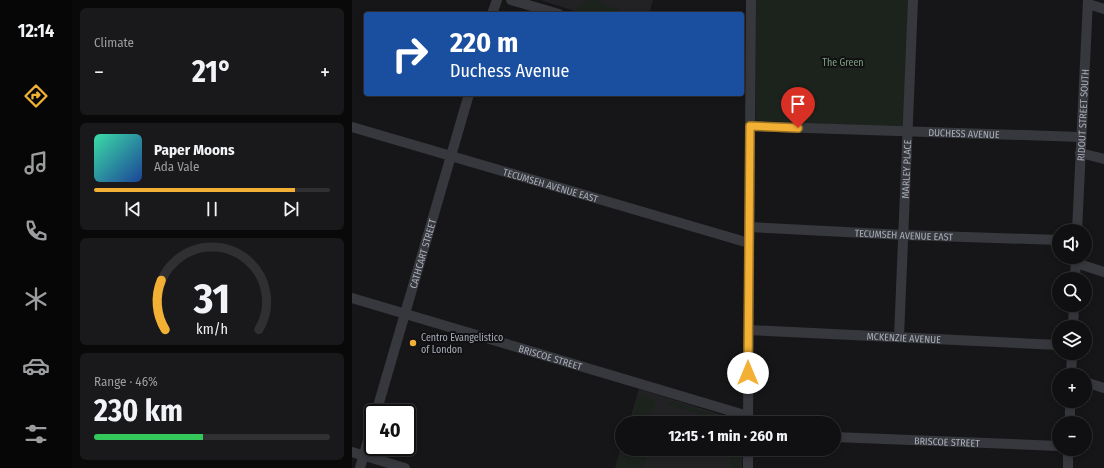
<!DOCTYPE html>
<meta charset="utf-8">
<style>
:root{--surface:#101012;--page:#19191b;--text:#f1f3f6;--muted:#9c9d9f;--line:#303032;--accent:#f2b134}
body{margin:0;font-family:"Fira Sans Condensed",sans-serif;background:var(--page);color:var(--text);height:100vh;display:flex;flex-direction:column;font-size:15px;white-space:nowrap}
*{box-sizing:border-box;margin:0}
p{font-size:13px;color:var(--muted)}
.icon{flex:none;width:22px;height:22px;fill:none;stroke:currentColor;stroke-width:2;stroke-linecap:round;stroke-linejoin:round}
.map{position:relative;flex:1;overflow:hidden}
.drawer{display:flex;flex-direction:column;gap:8px;padding:8px;background:#09090a;width:280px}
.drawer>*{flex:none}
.hud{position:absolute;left:12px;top:12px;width:380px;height:84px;border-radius:4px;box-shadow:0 2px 6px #0003,0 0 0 1px var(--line);background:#1a4fa0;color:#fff;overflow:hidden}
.buttons{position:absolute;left:700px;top:224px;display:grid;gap:8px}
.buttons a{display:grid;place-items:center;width:40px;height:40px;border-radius:50%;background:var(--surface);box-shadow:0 2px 6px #0003,0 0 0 1px var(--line);font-size:20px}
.speed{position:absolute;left:12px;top:404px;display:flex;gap:8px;font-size:20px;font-weight:700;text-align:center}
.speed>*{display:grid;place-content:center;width:52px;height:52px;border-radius:50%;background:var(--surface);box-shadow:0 2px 6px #0003,0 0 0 1px var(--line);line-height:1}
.speed .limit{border:2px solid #111;border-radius:6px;background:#fff;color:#111}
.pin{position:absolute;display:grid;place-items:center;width:34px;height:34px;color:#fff;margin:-41px -17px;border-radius:50% 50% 50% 0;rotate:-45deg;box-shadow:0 0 4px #0007}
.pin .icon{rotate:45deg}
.me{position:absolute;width:44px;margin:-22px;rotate:0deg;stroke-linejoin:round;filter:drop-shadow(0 0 3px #0008)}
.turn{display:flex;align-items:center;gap:14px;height:84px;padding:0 20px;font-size:18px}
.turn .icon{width:52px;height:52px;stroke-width:2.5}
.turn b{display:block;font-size:28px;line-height:34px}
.big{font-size:30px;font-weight:700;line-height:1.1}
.drawer .tile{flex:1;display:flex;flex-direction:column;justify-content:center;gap:6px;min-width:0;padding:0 14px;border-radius:6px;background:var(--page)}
.drawer .dial{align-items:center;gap:0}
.dial svg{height:104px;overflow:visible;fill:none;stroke:var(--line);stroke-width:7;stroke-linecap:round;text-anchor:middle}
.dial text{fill:var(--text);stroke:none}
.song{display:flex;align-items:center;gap:12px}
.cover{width:48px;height:48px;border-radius:6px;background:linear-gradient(135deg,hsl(160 70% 55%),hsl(220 70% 35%))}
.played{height:4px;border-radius:2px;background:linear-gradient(90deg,var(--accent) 85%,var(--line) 85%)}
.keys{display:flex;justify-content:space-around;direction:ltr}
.heat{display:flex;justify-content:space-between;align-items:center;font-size:22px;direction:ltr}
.charge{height:6px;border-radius:3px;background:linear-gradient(90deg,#34c759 46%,var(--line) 0)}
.trip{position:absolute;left:263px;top:416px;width:226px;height:40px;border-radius:20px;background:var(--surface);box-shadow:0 2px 6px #0003,0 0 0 1px var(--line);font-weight:700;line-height:40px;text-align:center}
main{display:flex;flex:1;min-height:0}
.tab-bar{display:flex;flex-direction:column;width:72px;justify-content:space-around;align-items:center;background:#060607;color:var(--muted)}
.tab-bar .icon{width:28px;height:28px}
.tab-bar .on{color:var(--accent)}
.tab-bar b{font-size:18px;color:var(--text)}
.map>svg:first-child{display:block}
.built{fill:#222225}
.green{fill:#1c231d}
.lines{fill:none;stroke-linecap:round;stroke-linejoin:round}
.minor{stroke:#37383d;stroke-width:10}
.route-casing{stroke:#9d7322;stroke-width:10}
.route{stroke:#f2b134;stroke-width:7}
.poi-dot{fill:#f2b134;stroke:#111113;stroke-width:1.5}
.labels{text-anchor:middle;stroke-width:4;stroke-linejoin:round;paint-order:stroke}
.park-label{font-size:10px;fill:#7fa381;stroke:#111113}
.street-label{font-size:10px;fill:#a8adb8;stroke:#111113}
.poi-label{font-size:10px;fill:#a8adb8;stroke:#111113;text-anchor:start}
</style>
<main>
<nav class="tab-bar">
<b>12:14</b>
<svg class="icon on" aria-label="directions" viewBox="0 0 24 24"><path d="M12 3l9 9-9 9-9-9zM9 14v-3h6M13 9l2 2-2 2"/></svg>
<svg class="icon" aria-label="music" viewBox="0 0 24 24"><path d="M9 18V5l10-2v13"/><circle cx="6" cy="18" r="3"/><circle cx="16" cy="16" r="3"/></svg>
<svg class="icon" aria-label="phone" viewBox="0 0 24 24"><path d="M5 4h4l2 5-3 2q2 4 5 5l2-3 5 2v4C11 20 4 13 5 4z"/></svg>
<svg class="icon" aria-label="climate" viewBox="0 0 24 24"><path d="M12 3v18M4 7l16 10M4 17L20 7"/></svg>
<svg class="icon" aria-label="car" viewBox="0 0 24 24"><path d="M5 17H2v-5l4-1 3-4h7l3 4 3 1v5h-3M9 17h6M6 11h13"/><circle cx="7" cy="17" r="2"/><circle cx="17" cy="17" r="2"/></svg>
<svg class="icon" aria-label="filters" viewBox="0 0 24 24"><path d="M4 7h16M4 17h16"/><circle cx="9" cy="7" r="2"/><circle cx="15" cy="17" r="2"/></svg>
</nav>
<section class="drawer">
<div class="tile"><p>Climate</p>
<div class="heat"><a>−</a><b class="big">21°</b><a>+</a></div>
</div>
<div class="tile">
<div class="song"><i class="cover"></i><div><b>Paper Moons</b><p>Ada Vale</p></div></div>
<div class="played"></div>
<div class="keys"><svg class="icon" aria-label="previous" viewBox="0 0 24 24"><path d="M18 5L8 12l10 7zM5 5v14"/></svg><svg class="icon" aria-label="pause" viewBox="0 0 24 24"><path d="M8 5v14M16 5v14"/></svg><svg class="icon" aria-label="next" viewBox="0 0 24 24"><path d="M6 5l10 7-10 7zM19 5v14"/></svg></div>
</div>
<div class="tile dial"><svg viewBox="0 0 100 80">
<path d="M14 69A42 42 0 1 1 86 69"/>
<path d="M14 69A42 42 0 0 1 11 31" stroke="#f2b134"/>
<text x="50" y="56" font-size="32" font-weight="700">31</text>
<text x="50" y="72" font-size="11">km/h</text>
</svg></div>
<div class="tile"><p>Range · 46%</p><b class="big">230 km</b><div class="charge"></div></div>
</section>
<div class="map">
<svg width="752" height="468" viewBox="0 0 752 468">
<rect width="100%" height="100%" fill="#161618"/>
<!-- built -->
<g class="built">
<polygon points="188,0 301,0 297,14 232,14"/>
<polygon points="287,389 390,421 390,423 277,423"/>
<polygon points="270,444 270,449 390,449 390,468 263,468"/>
</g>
<!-- green -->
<g class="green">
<polygon points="232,0 250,0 249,4 267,9 266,14 237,14 223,10 228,4 231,4"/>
<polygon points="404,0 557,0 552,125 549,127 408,121 404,119"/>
<polygon points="287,395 304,400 297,423 279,420"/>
<polygon points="317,401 387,422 388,423 355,423 357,417 316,405"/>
<polygon points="270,448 296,449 291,468 264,468"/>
<polygon points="378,449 388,449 388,468 379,468"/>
</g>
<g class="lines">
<!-- minor -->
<g class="minor">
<polyline points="159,0 207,14"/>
<polyline points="736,4 752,9"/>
<polyline points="140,14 145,0"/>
<path id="s1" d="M398 126 729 137"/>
<path id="s2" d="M0 127 397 243"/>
<polyline points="728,153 752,159"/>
<path id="s3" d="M397 227 552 235 707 240"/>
<path id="s4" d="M725 231 736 0"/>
<polyline points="724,263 752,272"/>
<polyline points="723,279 724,257"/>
<path id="s5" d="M0 298 396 416"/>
<polyline points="721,327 722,305"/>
<path id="s6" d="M397 330 707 345"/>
<path id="s7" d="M547 337 561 0"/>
<polyline points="719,375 720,353"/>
<polyline points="733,382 752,388"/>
<path id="s8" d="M24 413 117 94"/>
<polyline points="396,423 399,0"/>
<polyline points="718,423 718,401"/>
<path id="s9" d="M482 437 707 446"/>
<polyline points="0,452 53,468"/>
<polyline points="8,468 21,423"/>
<polyline points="396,468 396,449"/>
<polyline points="716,468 716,449"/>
</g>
</g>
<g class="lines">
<!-- route casing -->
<g class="route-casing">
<polyline id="route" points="396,373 398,126 446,128"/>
</g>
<!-- route -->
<use href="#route" class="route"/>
</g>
<!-- markers -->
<circle class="poi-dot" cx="61" cy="343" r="4"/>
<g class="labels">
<!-- park labels -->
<g class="park-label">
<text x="491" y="66">The Green</text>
</g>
<!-- street labels -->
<g class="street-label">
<text dy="4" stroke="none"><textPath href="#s4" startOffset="116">RIDOUT STREET SOUTH</textPath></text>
<text dy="4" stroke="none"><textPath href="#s1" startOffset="214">DUCHESS AVENUE</textPath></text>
<text dy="4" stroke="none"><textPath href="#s7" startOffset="168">MARLEY PLACE</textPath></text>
<text dy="4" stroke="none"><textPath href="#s2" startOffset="207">TECUMSEH AVENUE EAST</textPath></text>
<text dy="4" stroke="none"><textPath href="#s3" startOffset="155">TECUMSEH AVENUE EAST</textPath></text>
<text dy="4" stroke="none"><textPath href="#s8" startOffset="166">CATHCART STREET</textPath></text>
<text dy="4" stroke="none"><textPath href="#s6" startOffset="155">MCKENZIE AVENUE</textPath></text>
<text dy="4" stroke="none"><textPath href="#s5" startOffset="207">BRISCOE STREET</textPath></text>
<text dy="4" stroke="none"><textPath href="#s9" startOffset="113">BRISCOE STREET</textPath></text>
</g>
<!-- poi labels -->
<g class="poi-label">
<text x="69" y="341">Centro Evangelistico<tspan x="69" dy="12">of London</tspan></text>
</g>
</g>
</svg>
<div class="buttons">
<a><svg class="icon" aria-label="sound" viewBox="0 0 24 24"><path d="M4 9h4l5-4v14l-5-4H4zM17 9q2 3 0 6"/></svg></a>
<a><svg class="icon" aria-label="search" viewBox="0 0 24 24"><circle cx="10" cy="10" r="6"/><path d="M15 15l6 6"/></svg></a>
<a><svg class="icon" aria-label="layers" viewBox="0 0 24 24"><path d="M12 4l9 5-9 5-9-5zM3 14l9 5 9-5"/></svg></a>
<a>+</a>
<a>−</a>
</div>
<div class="speed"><div class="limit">40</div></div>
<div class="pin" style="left:446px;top:128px;background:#d93025"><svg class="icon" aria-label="arrive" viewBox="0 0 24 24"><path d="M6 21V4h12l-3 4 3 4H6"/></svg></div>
<svg class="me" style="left:396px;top:373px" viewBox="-20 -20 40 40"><circle r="19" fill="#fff"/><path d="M0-13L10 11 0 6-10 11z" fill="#f2b134"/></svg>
<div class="trip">12:15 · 1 min · 260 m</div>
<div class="hud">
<div class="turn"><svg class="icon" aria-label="right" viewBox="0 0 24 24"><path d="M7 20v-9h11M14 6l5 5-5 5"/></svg><div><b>220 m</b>Duchess Avenue</div></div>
</div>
</div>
</main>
